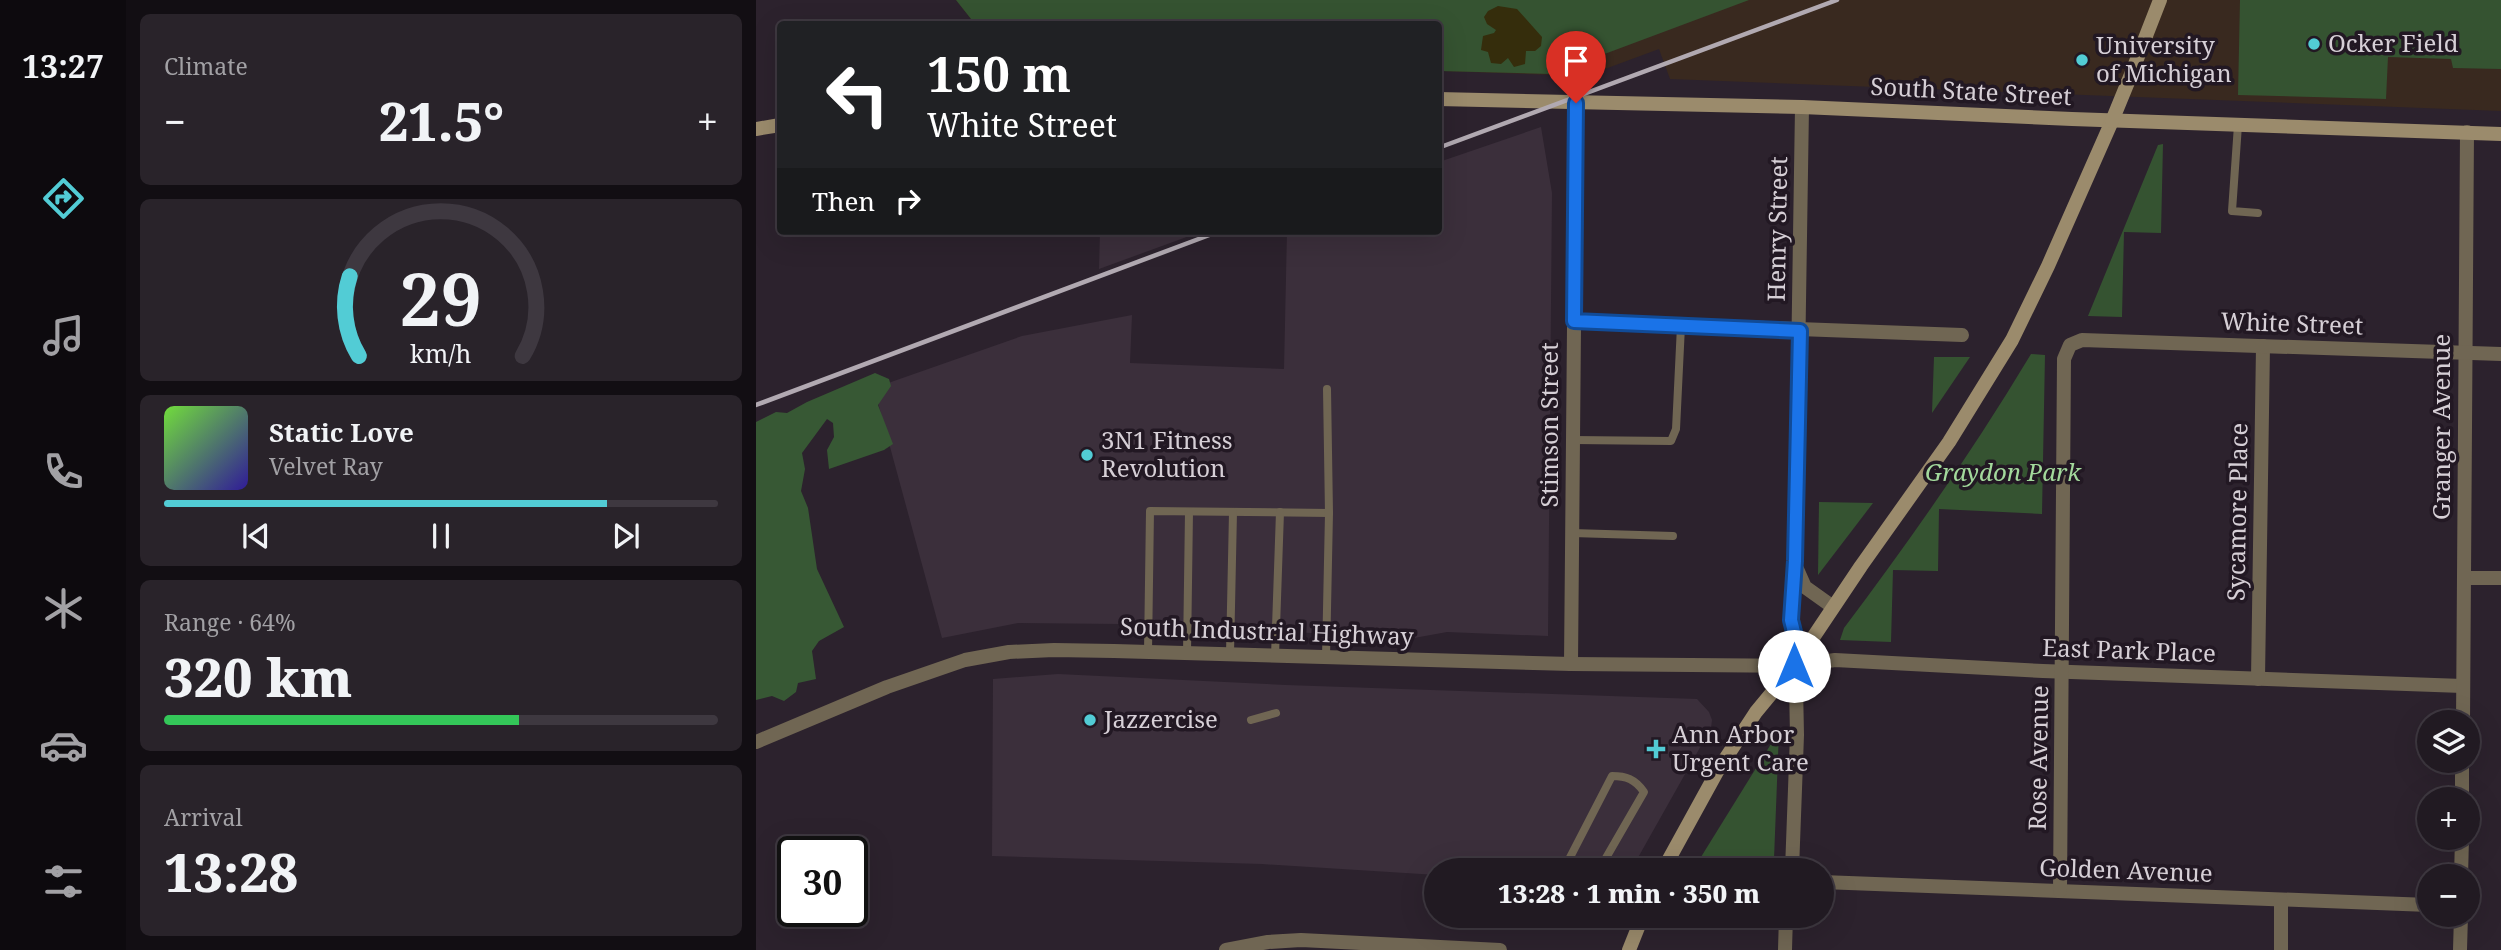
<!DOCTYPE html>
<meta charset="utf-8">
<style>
:root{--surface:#211a22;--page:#29232a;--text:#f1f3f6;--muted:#a2a1a5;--line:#3e3840;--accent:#52ccd5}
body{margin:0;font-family:"Noto Serif",serif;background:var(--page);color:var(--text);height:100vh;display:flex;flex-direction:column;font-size:26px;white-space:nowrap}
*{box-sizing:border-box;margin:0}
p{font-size:23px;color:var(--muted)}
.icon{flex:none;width:38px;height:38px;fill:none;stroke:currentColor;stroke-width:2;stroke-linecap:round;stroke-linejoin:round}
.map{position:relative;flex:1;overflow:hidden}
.side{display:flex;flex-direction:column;gap:14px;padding:14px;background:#120e13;width:630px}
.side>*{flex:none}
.guide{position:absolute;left:21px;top:21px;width:665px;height:214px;border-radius:7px;box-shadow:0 7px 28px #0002,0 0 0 2px var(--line);background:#202124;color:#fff;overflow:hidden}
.controls{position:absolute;left:1661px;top:710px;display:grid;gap:14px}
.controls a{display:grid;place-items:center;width:63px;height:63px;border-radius:50%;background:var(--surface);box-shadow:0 7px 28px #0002,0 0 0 2px var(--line);font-size:35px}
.speed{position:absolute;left:21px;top:836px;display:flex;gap:14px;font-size:35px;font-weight:700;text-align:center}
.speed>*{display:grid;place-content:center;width:91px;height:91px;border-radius:50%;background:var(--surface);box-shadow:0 7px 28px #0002,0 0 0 2px var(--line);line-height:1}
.speed .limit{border:4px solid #111;border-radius:10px;background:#fff;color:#111}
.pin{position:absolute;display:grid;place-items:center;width:60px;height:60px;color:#fff;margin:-72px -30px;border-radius:50% 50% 50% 0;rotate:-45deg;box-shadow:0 0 7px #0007}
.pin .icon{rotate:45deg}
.me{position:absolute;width:77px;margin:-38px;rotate:0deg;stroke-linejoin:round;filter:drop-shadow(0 0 5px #0008)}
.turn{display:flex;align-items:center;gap:24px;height:147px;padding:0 35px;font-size:32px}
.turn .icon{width:91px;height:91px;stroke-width:2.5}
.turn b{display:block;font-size:49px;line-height:60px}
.then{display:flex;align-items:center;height:66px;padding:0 35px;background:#0003;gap:14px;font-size:26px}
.big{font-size:52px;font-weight:800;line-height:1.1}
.side .widget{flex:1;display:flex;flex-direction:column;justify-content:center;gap:10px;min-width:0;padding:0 24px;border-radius:10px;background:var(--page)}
.side .dial{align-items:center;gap:0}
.dial svg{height:182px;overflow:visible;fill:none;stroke:var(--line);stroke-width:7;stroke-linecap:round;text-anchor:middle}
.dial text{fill:var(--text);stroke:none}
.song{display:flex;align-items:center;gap:21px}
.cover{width:84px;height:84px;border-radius:10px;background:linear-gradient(135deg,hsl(100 70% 55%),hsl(250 70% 35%))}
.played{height:7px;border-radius:4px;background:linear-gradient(90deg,var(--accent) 80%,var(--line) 80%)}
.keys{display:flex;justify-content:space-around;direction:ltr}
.heat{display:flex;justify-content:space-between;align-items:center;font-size:38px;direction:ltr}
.charge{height:10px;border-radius:5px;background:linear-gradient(90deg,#34c759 64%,var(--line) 0)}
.trip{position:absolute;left:668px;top:858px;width:410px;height:70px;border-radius:35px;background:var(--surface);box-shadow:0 7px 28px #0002,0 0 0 2px var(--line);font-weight:800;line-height:70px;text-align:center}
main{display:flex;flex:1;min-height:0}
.dock{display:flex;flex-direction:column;width:126px;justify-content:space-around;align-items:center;background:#0d0a0e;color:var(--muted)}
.dock .icon{width:49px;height:49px}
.dock .active{color:var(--accent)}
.dock b{font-size:32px;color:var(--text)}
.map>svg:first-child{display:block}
.commercial{fill:#3b2f3b}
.education{fill:#39291f}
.green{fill:#355331}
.forest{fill:#375834}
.sand{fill:#352d0c}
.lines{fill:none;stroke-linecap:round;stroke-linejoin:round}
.service{stroke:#706653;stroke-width:8}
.minor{stroke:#706653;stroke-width:14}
.tertiary{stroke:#706653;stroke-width:14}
.secondary{stroke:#9b8b6c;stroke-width:14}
.rail{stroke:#b1a9b1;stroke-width:4.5}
.secondary-bridge{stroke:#9b8b6c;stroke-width:14}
.route-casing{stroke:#114b97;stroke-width:18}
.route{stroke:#1a73e8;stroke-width:12}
.poi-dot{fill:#52ccd5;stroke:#221823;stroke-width:2.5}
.labels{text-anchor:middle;stroke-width:7;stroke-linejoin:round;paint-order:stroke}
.poi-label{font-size:24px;fill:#d6cfd6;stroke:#221823;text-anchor:start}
.street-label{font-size:24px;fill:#d6cfd6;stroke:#221823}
.park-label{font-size:24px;font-style:italic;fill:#a3d99c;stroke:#221823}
</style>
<main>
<nav class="dock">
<b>13:27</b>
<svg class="icon active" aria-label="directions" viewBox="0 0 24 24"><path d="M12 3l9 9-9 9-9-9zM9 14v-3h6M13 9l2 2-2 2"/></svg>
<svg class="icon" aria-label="music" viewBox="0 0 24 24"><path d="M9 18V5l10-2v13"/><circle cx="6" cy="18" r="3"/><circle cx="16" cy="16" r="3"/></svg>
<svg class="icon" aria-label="phone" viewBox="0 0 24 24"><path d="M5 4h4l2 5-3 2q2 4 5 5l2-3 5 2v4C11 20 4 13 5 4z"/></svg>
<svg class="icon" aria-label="climate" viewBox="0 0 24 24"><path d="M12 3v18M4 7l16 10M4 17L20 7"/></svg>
<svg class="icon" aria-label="car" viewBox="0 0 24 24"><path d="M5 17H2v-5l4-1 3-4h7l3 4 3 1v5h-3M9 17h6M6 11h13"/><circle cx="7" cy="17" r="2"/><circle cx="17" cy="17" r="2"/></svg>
<svg class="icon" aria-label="filters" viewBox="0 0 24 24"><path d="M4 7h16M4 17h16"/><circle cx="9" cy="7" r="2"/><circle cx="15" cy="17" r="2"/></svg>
</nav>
<section class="side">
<div class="widget"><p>Climate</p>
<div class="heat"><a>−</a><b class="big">21.5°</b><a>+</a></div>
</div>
<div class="widget dial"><svg viewBox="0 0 100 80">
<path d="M14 69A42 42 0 1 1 86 69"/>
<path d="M14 69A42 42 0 0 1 10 34" stroke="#52ccd5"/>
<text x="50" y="56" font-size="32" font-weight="700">29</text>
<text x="50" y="72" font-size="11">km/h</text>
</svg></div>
<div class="widget">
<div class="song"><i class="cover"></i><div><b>Static Love</b><p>Velvet Ray</p></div></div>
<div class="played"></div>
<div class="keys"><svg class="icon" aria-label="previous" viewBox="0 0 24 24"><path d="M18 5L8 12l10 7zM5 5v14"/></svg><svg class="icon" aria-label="pause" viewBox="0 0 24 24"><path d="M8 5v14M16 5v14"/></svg><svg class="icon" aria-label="next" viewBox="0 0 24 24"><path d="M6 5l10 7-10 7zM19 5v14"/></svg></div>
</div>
<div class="widget"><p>Range · 64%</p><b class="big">320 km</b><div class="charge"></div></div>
<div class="widget"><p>Arrival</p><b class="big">13:28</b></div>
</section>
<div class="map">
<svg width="1745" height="950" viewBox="0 0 1745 950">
<rect width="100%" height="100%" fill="#2c222d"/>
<!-- commercial -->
<g class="commercial">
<polygon points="785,127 796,193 792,636 691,632 658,638 365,624 262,623 186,638 118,388 266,336 376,315 374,363 528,369 531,231 682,231 683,162"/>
<polygon points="344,231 447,231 343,269"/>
<polygon points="302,674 530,685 941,699 953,712 956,720 955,728 875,870 681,870 681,875 506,864 236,856 237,679"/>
</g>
<!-- education -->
<polygon class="education" points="200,0 1745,0 1745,111 914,79 903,49 830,76 683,71 682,24 219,24"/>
<!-- green -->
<g class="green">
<polygon points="200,0 993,0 795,74 683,71 682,24 219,24"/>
<polygon points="1484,0 1745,0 1745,69 1697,68 1695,59 1632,57 1630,99 1482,95"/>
<polygon points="1407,144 1405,233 1368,232 1366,317 1332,316 1402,145"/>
<path d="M1275 354 1289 355 1286 514 1183 509 1182 571 1137 570 1135 642 1084 640 1088 628C1155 539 1218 449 1275 354Z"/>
<polygon points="1178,357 1214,357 1176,413"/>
<polygon points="1063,502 1117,503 1062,575"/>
<polygon points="1023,731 1018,859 945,857"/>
</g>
<!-- forest -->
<polygon class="forest" points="119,373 133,379 135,386 122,405 137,444 128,450 73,469 71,450 78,437 77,423 71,419 46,453 49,469 45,491 52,508 61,569 88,627 63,641 56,651 60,679 42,683 40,692 28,701 16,696 0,700 0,422 20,412 31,413 51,402"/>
<!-- sand -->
<polygon class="sand" points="742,6 761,9 786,37 785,46 779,51 770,51 769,64 758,67 752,58 745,64 735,63 732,52 725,50 727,36 738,33 740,30 731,24 728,17 732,11"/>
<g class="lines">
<!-- service -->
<g class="service">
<polyline points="1482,125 1476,211 1502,213"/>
<polyline points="817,440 915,441 920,429 925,326"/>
<polyline points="816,533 917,536"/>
<polyline points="392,652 394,511 573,513"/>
<polyline points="431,653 433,512"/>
<polyline points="474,654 477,512"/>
<polyline points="519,656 524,512"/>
<polyline points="570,657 573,513 571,389"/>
<polyline points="495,720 520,713"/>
<path d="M808 869 856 776C870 776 879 779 888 792L843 870"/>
<polyline points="886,918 1030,925"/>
</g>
<!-- minor -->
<g class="minor">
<polyline points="818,321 1206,335"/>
<polyline points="1041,569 1049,587 1077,607"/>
<polyline points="1708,578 1745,578"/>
<polyline points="1038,666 1079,660 1287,671 1707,686"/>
<polyline points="1502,679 1507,346"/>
<polyline points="1707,723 1711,132"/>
<polyline points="1706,800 1706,761"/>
<polyline points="1036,870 1041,735 1039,636 1035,620 1039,561 1046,107"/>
<polyline points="1705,877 1706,838"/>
<polyline points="1066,882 1673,905"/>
<polyline points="1304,891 1308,359 1314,345 1326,340 1745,354"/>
<polyline points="470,950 512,942 545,940 744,950"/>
<polyline points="1029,950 1030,915"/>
<polyline points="1525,950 1525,900"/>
<polyline points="1704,950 1705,915"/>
</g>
<!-- tertiary -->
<g class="tertiary">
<polyline points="815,664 820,103"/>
<polyline points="0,742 131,687 209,660 253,652 298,650 358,651 815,664 1038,666"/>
</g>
<!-- secondary -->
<g class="secondary">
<polyline points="1372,82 1404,0"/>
<polyline points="682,99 1046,107 1316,119 1745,134"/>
<polyline points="0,129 24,125"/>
<polyline points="907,870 962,770 1000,712 1038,666 1105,566 1193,442 1256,340 1292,266 1356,121"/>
<polyline points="873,950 887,915"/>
</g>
<!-- rail -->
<g class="rail">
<polyline points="682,148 1081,0"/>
<polyline points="0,405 464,231"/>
</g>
<!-- secondary-bridge -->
<polyline class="secondary-bridge" points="1356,121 1372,82"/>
</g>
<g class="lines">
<!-- route casing -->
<g class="route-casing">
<polyline id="route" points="820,103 818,321 1044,331 1039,561 1035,620 1039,636 1038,666"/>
</g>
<!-- route -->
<use href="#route" class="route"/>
</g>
<!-- markers -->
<g class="poi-dot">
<circle cx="1558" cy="44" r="7"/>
<circle cx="1326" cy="60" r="7"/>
<circle cx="331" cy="455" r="7"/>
<circle cx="334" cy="720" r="7"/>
<path d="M896.5 738.5h7v7h7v7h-7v7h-7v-7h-7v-7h7z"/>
</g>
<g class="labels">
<!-- poi labels -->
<g class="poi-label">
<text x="1572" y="52">Ocker Field</text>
<text x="1340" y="54">University<tspan x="1340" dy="28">of Michigan</tspan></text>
<text x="345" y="449">3N1 Fitness<tspan x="345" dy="28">Revolution</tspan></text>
<text x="348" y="728">Jazzercise</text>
<text x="916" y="743">Ann Arbor<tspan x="916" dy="28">Urgent Care</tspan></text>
</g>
<!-- street labels -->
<g class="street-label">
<text transform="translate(1215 92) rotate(3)" y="8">South State Street</text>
<text transform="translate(1022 229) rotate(-89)" y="8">Henry Street</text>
<text transform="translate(1536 324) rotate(2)" y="8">White Street</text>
<text transform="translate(794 425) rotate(-90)" y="8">Stimson Street</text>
<text transform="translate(1686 427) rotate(-90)" y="8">Granger Avenue</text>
<text transform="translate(1482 512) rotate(-89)" y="8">Sycamore Place</text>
<text transform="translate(511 632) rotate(2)" y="8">South Industrial Highway</text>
<text transform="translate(1373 651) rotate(2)" y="8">East Park Place</text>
<text transform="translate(1283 758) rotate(-89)" y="8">Rose Avenue</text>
<text transform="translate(1370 871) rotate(2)" y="8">Golden Avenue</text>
</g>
<!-- park labels -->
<g class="park-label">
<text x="1247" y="481">Graydon Park</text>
</g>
</g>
</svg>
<div class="controls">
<a><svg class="icon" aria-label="layers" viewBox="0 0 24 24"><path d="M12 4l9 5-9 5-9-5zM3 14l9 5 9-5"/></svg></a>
<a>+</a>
<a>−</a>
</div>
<div class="speed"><div class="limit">30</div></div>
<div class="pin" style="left:820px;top:103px;background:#d93025"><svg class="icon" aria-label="arrive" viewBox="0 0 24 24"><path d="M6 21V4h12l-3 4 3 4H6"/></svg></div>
<svg class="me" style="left:1038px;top:666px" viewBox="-20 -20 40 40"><circle r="19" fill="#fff"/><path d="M0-13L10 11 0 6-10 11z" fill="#1a73e8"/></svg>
<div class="trip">13:28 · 1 min · 350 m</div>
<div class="guide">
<div class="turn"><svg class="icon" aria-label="left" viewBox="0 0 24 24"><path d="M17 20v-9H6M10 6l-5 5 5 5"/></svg><div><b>150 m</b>White Street</div></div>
<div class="then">Then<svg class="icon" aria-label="right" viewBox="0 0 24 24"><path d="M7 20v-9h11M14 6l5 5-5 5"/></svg></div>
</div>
</div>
</main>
